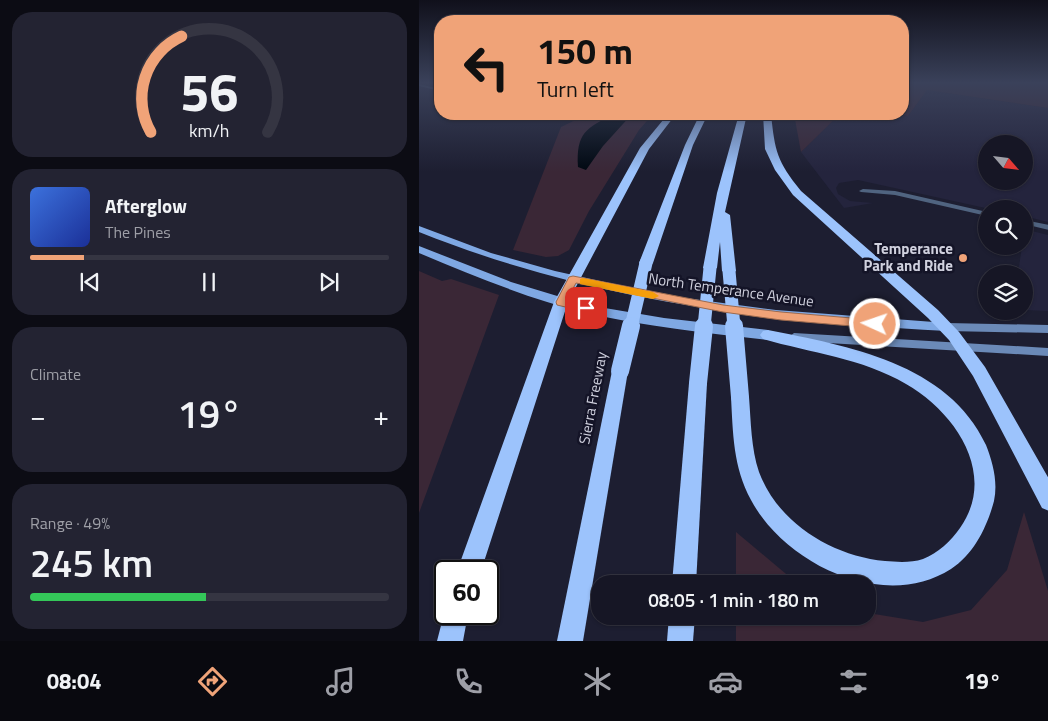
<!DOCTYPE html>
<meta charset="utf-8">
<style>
:root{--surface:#161625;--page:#232332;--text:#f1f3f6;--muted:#9e9fa7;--line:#353542;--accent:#f0a378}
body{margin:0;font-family:"Titillium Web",sans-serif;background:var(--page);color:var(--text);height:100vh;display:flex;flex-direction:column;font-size:19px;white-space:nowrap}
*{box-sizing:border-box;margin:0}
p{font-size:16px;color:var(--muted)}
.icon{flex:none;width:28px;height:28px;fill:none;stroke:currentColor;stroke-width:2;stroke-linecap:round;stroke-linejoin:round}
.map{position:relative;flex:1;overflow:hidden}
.side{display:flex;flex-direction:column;gap:12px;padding:12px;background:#0c0c14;width:419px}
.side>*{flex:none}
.guide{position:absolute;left:15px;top:15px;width:475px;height:105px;border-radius:20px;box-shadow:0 1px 4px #0004,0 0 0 1px var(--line);background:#f0a378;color:#111;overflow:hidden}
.needle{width:32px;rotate:118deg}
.controls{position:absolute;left:559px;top:135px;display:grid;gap:10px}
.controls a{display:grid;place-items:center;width:55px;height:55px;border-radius:50%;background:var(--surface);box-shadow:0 1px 4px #0004,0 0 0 1px var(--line);font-size:25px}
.speed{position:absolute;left:15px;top:560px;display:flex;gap:10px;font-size:25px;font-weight:700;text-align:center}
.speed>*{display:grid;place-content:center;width:65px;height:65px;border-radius:50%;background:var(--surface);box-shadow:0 1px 4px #0004,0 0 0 1px var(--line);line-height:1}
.speed .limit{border:2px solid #111;border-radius:8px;background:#fff;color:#111}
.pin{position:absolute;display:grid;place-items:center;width:42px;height:42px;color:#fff;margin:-21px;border-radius:10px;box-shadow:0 2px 8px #0006}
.me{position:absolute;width:55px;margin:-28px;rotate:273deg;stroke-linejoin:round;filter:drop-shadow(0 0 4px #0008)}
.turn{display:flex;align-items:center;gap:18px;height:105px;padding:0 20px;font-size:22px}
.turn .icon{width:65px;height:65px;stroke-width:2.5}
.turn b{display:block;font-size:35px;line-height:42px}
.big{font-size:38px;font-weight:600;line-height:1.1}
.side .tile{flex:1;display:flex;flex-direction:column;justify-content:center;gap:8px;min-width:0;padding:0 18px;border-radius:20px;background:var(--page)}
.side .dial{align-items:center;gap:0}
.dial svg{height:130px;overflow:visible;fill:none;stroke:var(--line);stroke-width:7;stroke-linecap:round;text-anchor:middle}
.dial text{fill:var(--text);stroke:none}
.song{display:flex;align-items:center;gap:15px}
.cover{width:60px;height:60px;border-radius:8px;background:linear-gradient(135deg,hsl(220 70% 55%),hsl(230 70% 35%))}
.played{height:5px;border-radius:2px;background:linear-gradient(90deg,var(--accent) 15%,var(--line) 15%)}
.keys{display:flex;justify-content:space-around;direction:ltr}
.heat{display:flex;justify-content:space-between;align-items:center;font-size:28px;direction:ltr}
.charge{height:8px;border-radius:4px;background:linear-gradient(90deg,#34c759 49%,var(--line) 0)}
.trip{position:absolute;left:172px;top:575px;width:285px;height:50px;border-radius:20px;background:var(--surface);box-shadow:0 1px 4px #0004,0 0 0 1px var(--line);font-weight:600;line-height:50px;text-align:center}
.tab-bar{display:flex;height:80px;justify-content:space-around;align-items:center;background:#09090f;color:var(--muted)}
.tab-bar .icon{width:35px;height:35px}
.tab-bar .on{color:var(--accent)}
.tab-bar b{font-size:22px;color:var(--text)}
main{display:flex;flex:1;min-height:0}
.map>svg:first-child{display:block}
.built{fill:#24243d;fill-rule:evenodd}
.green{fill:#3a2736}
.water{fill:#000811}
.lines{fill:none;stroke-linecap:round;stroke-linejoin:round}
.minor{fill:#506480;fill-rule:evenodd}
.secondary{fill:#6b8ab8;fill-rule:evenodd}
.primary{fill:#7fa8e3;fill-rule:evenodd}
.motorway{fill:#9cc3fc;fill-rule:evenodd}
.motorway-bridge-far1{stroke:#9cc3fc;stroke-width:13}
.motorway-bridge{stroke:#9cc3fc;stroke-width:18}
.route{fill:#f0a378;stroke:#9c6a4e}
.slow{fill:#f59e0b}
.poi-dot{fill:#f0a378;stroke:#141427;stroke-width:2}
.labels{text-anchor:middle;stroke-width:5;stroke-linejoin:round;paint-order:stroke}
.poi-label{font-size:15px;font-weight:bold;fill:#d0d1de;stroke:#141427;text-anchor:end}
.street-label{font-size:15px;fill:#d0d1de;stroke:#141427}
</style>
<main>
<section class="side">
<div class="tile dial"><svg viewBox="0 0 100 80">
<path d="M14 69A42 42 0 1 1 86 69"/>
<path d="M14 69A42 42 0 0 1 33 10" stroke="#f0a378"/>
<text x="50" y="56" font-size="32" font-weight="700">56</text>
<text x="50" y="72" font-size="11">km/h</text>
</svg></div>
<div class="tile">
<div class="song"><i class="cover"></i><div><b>Afterglow</b><p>The Pines</p></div></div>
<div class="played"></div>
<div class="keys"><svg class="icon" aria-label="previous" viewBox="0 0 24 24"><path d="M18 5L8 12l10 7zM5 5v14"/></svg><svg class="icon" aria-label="pause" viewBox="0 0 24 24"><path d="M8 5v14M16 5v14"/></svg><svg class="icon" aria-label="next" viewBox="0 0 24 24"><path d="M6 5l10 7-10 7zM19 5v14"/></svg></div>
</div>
<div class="tile"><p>Climate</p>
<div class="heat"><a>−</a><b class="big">19°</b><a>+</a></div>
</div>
<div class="tile"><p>Range · 49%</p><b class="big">245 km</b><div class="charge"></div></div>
</section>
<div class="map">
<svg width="630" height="641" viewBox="0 0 630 641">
<rect width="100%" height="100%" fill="#1d1e31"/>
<!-- built -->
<g class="built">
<path d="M508 90 629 108V222L605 216V209H571L439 180 420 183 417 188 419 194 431 201 454 203 425 208 382 152 421 114 489 116ZM568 144H605V181H568Z"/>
<polygon points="605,229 629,235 629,311 605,310 605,274 599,274 603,246 605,246"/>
</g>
<!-- green -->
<g class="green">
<polygon points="484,82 629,82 629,108 508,90 489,116 475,114 484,114"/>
<polygon points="169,114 234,114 220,130 170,211 150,250 139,256 127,257 94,250 142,127"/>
<polygon points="375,114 421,114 382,152"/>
<polygon points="0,271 23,281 32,279 80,295 0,513"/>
<polygon points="605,512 629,591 629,641 317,641 317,616 449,616 449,613 504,622 552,610 588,570"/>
<polygon points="317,532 379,584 317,584"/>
</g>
<!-- water -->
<path class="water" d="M195 114H213L184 146 167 170 159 167C157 133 167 128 195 114Z"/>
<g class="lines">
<!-- minor -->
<g class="minor">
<polygon points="0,84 21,89 21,91 0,86"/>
<polygon points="444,189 476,191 568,212 568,216 476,195 442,192 440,191"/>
<polygon points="605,220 630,225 630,230 605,224"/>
</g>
<!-- secondary -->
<g class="secondary">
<polygon points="528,323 630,325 630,333 528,331 523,327"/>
<polygon points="375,333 630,348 630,356 375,341 370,337"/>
</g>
<!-- primary -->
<g class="primary">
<path d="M0 226 72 253 136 271 244 295 357 310 528 323 534 327 528 331C343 321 173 301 0 232Z"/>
<path d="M0 246 92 282 168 305 245 318 349 330 355 335 349 340C289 333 228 327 168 313 110 299 55 276 0 253Z"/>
</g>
<!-- motorway -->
<g class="motorway">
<polygon points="249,114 257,114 230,149 149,302 62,571 38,571 135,302 221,148"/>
<polygon points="281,114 289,114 274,145 234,263 232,266 222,266 220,263 266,145"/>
<polygon points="320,114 328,114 306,212 311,215 317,271 310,275 303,271 301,242 298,268 291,272 284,268 298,193"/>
<path d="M344 114H352C356 152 358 161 382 191L519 310 540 332 566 367 630 479V511L623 508 554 376 530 340 509 318 374 195 356 170 346 149Z"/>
<path d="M349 330C429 346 529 363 567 445 574 463 579 482 575 501 568 527 555 554 532 569 465 612 366 564 332 500 314 467 314 433 312 397L315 392 321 390 327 392 330 397C332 422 332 448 340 472 359 523 413 556 466 561 478 562 492 563 504 559 519 553 532 541 541 528 579 474 536 412 487 384 443 358 392 353 344 339L341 335 344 331Z"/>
<polygon points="201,365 207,366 209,371 164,641 138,641 193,371 195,366"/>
<polygon points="279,376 285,378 288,383 277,584 253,584 270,383 273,378"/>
<polygon points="26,610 26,614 49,614 44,641 18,641"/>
<polygon points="250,616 276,616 274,641 248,641"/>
</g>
<!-- motorway-bridge-far1 -->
<g class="motorway-bridge-far1">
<polyline points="310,271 315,327"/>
<polyline points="212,327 227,263"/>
<polyline points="285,327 291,268"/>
</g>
<!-- motorway-bridge -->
<g class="motorway-bridge">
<polyline points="315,326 321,397"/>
<polyline points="201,371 212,326"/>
<polyline points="279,383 285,326"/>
</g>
</g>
<!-- sky -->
<linearGradient id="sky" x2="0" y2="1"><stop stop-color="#10101b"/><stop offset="0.48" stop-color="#3a415a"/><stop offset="1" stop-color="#3a415a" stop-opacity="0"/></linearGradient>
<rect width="630" height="172" fill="url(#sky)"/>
<!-- route -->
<polygon class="route" points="154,276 304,305 362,312 456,320 462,324 456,328 362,320 304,312 157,283 148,300 171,306 173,308 167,312 138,305 137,302 150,277"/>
<!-- slow -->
<polygon class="slow" points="164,278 234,292 240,296 234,299 161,284 161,279"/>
<!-- markers -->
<circle class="poi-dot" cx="544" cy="258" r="5"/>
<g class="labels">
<!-- poi labels -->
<g class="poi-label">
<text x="534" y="254">Temperance<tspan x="534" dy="17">Park and Ride</tspan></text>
</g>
<!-- street labels -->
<g class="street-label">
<text transform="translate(312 290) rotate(8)" y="5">North Temperance Avenue</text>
<text transform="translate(174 398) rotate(-79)" y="5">Sierra Freeway</text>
</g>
</g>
</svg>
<div class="controls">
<a><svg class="needle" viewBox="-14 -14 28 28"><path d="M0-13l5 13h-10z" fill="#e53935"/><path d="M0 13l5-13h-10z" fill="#9e9fa7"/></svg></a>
<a><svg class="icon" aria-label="search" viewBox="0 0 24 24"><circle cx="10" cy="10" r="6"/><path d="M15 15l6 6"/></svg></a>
<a><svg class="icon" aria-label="layers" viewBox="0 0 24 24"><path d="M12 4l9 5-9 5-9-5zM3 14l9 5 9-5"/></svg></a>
</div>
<div class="speed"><div class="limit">60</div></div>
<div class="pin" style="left:167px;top:308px;background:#d93025"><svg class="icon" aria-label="arrive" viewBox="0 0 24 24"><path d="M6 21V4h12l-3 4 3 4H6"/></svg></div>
<svg class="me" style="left:456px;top:324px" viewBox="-20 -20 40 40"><circle r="17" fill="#f0a378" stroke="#fff" stroke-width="3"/><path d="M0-11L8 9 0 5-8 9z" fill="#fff"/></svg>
<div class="trip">08:05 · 1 min · 180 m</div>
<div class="guide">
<div class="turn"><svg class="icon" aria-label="left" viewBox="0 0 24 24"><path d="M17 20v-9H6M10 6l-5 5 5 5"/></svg><div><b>150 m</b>Turn left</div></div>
</div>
</div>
</main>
<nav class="tab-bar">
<b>08:04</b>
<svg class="icon on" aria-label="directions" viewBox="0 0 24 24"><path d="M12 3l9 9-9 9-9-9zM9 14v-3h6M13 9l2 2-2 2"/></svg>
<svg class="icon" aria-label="music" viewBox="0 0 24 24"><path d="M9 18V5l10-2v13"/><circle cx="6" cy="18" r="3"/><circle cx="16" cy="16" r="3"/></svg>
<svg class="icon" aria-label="phone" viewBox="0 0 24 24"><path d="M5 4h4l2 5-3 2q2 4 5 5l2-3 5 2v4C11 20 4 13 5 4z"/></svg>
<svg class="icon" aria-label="climate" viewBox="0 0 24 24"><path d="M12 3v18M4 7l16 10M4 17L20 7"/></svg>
<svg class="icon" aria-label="car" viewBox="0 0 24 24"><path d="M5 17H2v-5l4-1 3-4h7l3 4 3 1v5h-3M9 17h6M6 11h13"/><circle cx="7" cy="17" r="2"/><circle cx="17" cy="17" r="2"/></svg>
<svg class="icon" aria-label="filters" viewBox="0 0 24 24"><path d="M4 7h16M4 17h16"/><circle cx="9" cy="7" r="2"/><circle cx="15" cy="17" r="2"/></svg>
<b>19°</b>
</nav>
